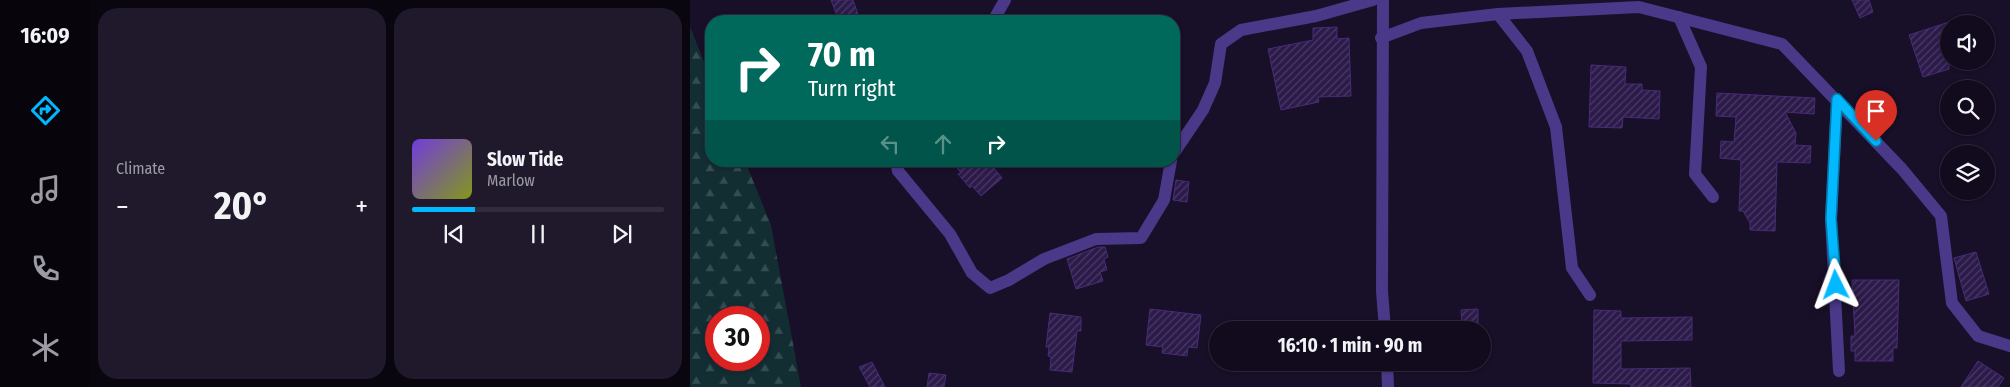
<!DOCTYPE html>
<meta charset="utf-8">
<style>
:root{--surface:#120b1e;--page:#1f192b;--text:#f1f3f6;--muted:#9c9ba4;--line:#312b3c;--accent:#02b8ff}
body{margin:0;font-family:"Fira Sans Condensed",sans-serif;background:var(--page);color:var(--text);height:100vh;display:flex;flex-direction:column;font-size:19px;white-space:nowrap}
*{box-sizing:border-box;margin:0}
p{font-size:16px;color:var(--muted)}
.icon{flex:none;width:28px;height:28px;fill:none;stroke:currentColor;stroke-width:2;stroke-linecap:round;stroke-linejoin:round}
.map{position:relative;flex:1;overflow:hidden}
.drawer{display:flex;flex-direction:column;gap:8px;padding:8px;background:#0a0610;width:600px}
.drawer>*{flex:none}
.hud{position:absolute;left:15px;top:15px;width:475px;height:152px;border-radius:20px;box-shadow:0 1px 4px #0004,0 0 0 1px var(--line);background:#00695c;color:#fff;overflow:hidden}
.tools{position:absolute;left:1250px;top:15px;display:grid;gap:10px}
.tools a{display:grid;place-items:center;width:55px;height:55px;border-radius:50%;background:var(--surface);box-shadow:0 1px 4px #0004,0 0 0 1px var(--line);font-size:25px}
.speed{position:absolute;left:15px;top:306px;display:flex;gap:10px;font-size:25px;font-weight:700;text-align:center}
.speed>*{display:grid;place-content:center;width:65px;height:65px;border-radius:50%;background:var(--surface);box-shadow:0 1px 4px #0004,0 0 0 1px var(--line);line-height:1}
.speed .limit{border:8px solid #d22;background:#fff;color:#111}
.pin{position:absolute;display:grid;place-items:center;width:42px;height:42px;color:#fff;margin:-51px -21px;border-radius:50% 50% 50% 0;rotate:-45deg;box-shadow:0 0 5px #0007}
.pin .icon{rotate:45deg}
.me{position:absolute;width:55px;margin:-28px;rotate:357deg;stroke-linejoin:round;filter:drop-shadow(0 0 4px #0008)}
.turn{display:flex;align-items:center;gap:18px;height:105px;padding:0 20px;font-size:22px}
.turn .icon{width:65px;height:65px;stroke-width:2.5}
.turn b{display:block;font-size:35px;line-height:42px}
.lanes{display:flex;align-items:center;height:48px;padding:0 20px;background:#0003;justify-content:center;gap:25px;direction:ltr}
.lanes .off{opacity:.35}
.big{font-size:38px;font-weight:700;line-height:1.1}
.drawer .tile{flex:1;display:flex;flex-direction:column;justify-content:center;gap:8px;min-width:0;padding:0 18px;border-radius:20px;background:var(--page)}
.song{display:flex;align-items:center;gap:15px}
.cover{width:60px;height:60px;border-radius:8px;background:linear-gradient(135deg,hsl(260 70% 55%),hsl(70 70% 35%))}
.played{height:5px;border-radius:2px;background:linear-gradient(90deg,var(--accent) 25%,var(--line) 25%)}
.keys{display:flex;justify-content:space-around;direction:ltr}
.heat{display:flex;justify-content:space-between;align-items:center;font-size:28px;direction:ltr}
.drawer .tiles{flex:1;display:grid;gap:8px;grid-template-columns:repeat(2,1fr)}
.trip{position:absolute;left:519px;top:321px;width:282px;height:50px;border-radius:25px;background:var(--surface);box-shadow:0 1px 4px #0004,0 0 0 1px var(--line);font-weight:700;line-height:50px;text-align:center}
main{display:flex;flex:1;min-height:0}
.dock{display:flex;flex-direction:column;width:90px;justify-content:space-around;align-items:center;background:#07040c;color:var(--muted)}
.dock .icon{width:35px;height:35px}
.dock .active{color:var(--accent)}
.dock b{font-size:22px;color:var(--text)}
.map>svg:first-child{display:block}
.forest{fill:url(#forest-firs);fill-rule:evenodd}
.building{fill:url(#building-hatch);stroke:#482b77}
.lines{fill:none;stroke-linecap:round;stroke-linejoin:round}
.minor{stroke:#4a3889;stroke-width:12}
.route-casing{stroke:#0178a6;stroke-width:12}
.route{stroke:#02b8ff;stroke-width:9}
</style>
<main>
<nav class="dock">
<b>16:09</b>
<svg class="icon active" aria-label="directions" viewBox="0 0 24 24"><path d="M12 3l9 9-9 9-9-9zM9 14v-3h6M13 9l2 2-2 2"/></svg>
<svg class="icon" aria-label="music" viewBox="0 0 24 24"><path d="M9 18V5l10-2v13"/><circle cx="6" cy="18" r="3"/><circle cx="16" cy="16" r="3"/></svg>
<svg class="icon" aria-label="phone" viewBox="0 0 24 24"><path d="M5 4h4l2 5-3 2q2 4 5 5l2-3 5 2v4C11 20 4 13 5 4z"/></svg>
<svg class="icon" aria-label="climate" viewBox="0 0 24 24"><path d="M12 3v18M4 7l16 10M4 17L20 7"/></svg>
</nav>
<section class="drawer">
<div class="tiles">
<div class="tile"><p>Climate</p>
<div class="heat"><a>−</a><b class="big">20°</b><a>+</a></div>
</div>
<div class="tile">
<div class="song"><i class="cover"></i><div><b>Slow Tide</b><p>Marlow</p></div></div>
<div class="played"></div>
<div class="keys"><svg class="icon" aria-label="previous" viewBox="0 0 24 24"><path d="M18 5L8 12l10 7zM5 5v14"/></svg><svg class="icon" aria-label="pause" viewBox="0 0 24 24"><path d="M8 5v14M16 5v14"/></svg><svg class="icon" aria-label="next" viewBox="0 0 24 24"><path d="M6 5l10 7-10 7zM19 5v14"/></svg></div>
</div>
</div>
</section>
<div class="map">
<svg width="1320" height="387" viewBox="0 0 1320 387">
<defs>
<pattern id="forest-firs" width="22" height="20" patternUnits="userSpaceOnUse" patternTransform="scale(1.25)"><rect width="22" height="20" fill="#122e33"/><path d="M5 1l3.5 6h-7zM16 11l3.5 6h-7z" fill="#344c52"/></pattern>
<pattern id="building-hatch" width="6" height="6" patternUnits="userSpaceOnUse" patternTransform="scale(1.25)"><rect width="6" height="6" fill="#2c1a4a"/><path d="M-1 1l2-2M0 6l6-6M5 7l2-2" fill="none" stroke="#4a3b65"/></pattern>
</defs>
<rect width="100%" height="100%" fill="#180f28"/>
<!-- forest -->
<path class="forest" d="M0 27 21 79V161H55L81 225 111 387H0ZM26 318H69V360H26Z"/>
<!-- building -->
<g class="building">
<polygon points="141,0 163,0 169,17 157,21 149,21"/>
<polygon points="1162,0 1179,0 1183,12 1170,18"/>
<polygon points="1259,22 1259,69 1233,77 1219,35"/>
<polygon points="647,27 647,39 659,38 661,96 628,97 629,102 591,110 578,49 623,40 623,28"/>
<polygon points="901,65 936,67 935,84 952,84 952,90 970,91 969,119 933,117 932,128 899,127"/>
<polygon points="1027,93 1125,98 1124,114 1095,112 1106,133 1105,145 1121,146 1120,163 1087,162 1085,231 1060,230 1060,223 1053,211 1049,211 1051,160 1030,158 1031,141 1044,142 1046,117 1026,116"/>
<polygon points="262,161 298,161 312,178 291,196 282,186 280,188 268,174 271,173"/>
<polygon points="486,180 499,182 497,202 483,200"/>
<polygon points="408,247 415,247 418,257 414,259 417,270 410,272 413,281 386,289 377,259"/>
<polygon points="1286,252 1299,294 1276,301 1264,258"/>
<polygon points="1162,280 1209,280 1207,348 1203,348 1203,361 1165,361 1165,351 1161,351 1161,336 1165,336"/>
<polygon points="460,309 511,315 507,348 498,347 497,356 472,353 473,347 456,345"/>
<polygon points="788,309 788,325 772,325 771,310"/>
<polygon points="904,310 931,311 931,318 1002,317 1002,340 931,341 931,369 1000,368 1001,387 941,387 941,384 903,383"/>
<polygon points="360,313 391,317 391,331 387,331 382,372 360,370 361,357 358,356 359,347 356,347"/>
<polygon points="1288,361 1314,378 1308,387 1271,387"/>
<polygon points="182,362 195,387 180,387 169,367"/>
<polygon points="239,373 256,375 254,387 237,387"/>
</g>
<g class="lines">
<!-- minor -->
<g class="minor">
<polyline points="693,0 692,291 695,330"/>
<polyline points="808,14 837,51 866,127 882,268 900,295"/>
<polyline points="989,17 1011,67 1005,174 1023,197"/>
<polyline points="303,21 315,0"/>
<polyline points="691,38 731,23 808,14 949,7 1092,44 1212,169 1251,216 1262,303 1288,336 1320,346"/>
<polyline points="1147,99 1141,219 1149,371"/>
<polyline points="484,153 513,110 525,83 531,44 551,30 626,16 683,0"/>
<polyline points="206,161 208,171 260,234 282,273 300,288 319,280 354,259 406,239 451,238 474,200 481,161"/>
<polyline points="697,362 698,387"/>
</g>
</g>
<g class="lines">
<!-- route casing -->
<g class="route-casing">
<polyline id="route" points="1146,285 1141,219 1147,99 1186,141"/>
</g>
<!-- route -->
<use href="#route" class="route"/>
</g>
</svg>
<div class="tools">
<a><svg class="icon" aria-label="sound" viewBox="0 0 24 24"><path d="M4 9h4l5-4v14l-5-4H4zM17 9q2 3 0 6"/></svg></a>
<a><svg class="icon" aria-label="search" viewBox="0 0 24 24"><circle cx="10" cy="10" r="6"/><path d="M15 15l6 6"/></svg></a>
<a><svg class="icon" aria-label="layers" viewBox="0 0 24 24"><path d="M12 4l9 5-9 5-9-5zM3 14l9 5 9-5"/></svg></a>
</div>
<div class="speed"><div class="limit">30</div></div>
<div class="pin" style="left:1186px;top:141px;background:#d93025"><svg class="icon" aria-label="arrive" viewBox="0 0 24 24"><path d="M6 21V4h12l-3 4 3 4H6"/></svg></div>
<svg class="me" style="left:1146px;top:285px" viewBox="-20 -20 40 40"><path d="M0-17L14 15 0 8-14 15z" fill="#02b8ff" stroke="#fff" stroke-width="4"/></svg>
<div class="trip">16:10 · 1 min · 90 m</div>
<div class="hud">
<div class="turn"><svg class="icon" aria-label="right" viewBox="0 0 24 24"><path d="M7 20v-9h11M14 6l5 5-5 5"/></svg><div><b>70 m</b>Turn right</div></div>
<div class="lanes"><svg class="icon off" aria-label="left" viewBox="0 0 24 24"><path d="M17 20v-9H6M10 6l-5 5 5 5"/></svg><svg class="icon off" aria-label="ahead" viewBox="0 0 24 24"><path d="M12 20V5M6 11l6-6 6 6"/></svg><svg class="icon" aria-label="right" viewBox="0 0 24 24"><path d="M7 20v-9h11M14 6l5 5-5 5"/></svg></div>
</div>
</div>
</main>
